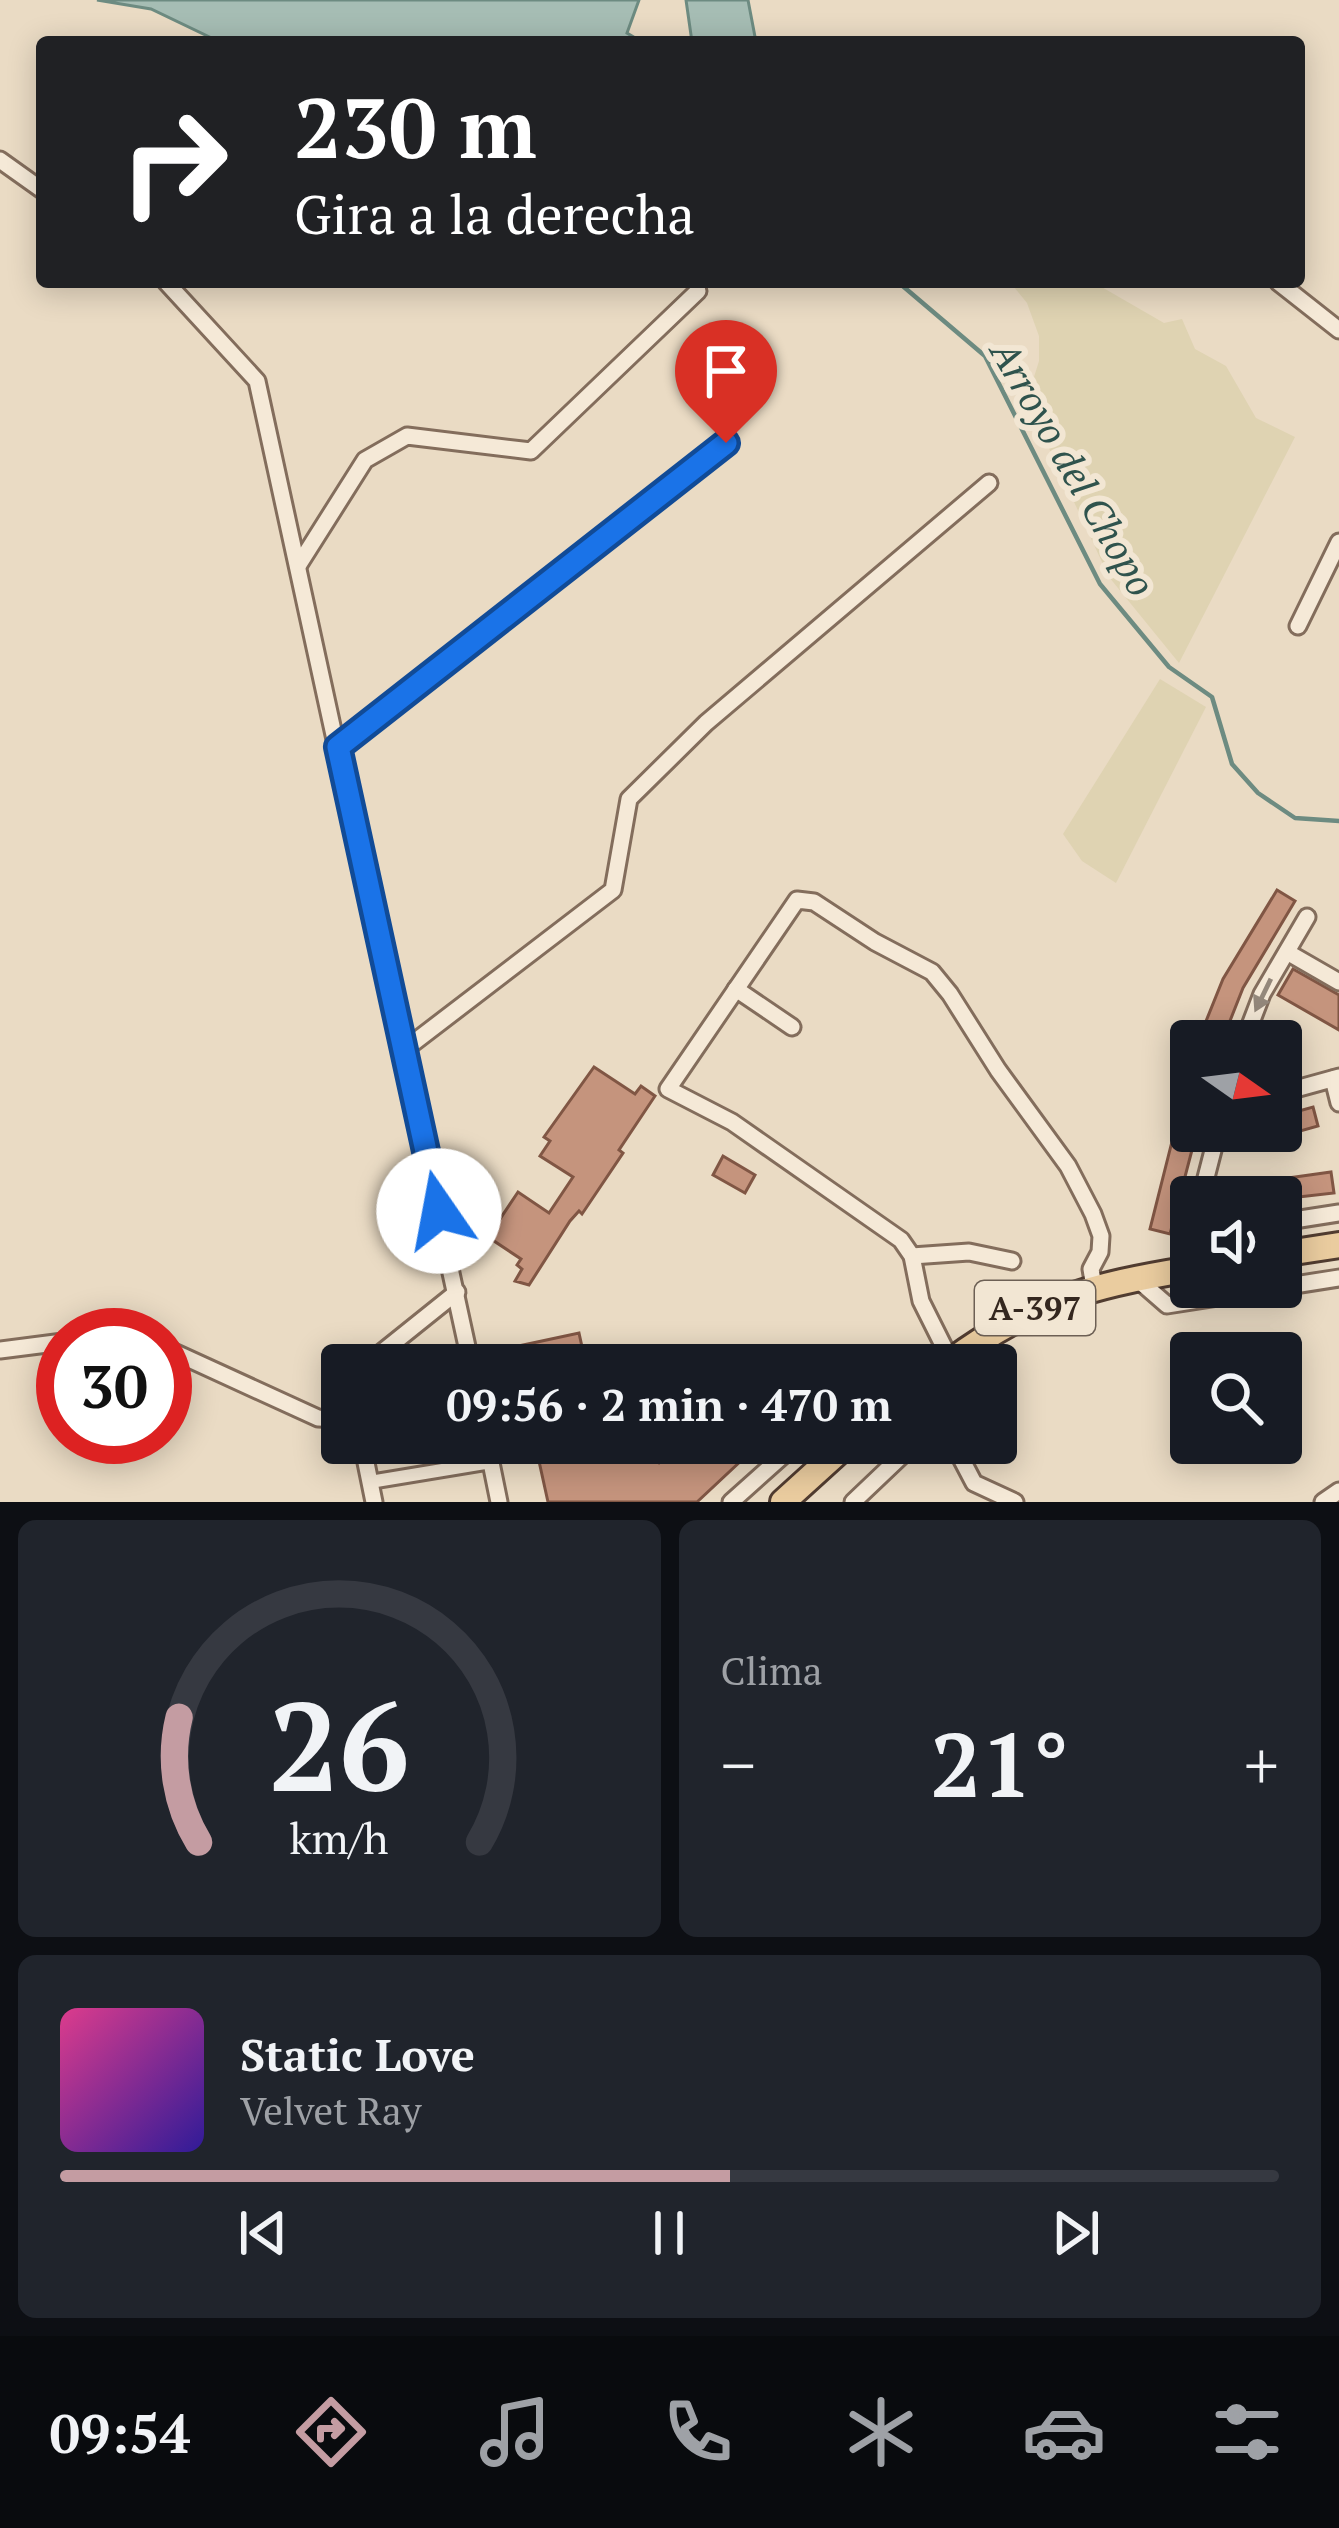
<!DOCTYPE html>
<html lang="es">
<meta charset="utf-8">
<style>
:root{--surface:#171b24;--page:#20242c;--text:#f1f3f6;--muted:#9ea1a6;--line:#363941;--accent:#c49ca2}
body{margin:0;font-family:"PT Serif",serif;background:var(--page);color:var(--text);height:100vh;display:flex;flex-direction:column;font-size:45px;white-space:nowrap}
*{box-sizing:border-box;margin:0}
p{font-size:39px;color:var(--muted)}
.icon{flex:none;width:66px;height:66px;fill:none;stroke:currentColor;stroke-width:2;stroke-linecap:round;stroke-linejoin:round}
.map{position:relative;height:1502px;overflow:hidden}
.panel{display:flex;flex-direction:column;gap:18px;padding:18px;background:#0d0f14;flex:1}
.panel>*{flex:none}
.top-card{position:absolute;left:36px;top:36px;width:1269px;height:252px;border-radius:12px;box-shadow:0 6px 30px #0003;background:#202124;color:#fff;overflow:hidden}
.needle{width:78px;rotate:104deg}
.fabs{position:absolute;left:1170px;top:1020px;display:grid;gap:24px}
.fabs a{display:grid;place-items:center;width:132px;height:132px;border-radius:12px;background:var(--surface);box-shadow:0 6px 30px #0003;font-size:60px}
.speed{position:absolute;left:36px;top:1308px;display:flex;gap:24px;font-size:60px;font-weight:700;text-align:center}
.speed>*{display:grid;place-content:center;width:156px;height:156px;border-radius:50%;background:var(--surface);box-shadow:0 6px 30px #0003;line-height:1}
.speed .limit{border:18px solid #d22;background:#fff;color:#111}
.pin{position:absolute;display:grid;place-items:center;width:102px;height:102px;color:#fff;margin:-123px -51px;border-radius:50% 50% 50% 0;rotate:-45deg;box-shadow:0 0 12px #0007}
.pin .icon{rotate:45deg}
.me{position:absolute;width:132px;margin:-66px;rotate:348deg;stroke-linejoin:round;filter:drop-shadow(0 0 9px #0008)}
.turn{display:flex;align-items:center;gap:42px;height:252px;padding:0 60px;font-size:54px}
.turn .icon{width:156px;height:156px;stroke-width:2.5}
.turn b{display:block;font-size:84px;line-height:102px}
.big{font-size:90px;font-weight:600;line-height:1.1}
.panel .card{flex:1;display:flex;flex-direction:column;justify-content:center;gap:18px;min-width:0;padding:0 42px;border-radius:18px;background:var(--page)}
.panel .dial{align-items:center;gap:0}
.dial svg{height:312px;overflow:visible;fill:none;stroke:var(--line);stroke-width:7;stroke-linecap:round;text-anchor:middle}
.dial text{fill:var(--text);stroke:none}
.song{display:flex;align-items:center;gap:36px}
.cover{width:144px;height:144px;border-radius:18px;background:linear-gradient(135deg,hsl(330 70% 55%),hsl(250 70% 35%))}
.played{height:12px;border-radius:6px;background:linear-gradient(90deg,var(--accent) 55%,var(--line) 55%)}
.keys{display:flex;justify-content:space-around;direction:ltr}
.heat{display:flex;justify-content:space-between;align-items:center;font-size:66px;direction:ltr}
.panel .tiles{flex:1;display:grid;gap:18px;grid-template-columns:1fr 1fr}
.card:last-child{grid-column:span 2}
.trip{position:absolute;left:321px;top:1344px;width:696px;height:120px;border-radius:12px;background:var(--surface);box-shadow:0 6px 30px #0003;font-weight:600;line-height:120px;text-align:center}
.dock{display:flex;height:192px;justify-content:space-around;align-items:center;background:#090b0e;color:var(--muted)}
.dock .icon{width:84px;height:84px}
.dock .selected{color:var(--accent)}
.dock b{font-size:54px;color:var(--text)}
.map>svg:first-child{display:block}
.farmland{fill:#dfd3b2}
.water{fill:#a6bdb4;stroke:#6d8b81;stroke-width:3}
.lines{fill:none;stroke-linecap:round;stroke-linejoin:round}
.stream{stroke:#6d8b81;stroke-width:4.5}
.building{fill:#c5947d;stroke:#805644;stroke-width:3}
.pedestrian-casing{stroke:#836d5c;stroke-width:18}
.minor-casing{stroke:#836d5c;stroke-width:21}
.primary-casing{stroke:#513c30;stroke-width:30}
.pedestrian{stroke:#f5e9d7;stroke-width:12}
.minor{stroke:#f5e9d7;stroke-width:15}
.primary{stroke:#eacc9f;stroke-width:24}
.oneway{fill:#94887b}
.route-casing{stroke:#114b97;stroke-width:30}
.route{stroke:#1a73e8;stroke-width:21}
.labels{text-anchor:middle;stroke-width:12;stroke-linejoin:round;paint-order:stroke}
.shield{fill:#f2e6d3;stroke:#6d6055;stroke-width:3}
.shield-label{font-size:33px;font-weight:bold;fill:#34271f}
.water-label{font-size:39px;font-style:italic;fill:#2f534d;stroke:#f2e6d3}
</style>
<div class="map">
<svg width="1339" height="1502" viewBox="0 0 1339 1502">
<rect width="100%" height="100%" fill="#eadbc4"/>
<!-- farmland -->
<g class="farmland">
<polygon points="1010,282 1093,282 1164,323 1182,319 1195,349 1226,366 1256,418 1295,437 1179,663 1109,577 1033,414 1029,393 1039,361 1039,336 1027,303"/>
<polygon points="1160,679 1206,707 1116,883 1082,861 1063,834"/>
</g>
<!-- water -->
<g class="water">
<polygon points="97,0 639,0 627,33 642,42 220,42 151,9"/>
<polygon points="686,0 748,0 756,42 692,42"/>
</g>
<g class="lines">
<!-- stream -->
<polyline class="stream" points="898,282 985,356 1100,584 1169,667 1212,697 1232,764 1258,793 1295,818 1339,821"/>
</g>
<!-- building -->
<g class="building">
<polygon points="1277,890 1295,901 1243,988 1222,1041 1198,1041 1223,979"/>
<polygon points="1293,969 1339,995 1339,1030 1278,995"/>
<polygon points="594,1067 635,1094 641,1086 655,1096 619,1150 623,1153 582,1214 579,1211 570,1221 529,1285 515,1281 522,1269 517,1265 521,1259 488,1237 518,1192 549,1213 573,1177 540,1156 550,1141 544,1137"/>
<polygon points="1187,1082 1191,1131 1197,1131 1170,1234 1150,1229"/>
<polygon points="1313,1107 1318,1126 1243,1147 1239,1131 1281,1131 1281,1116"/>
<polygon points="723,1156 755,1175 745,1193 713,1175"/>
<polygon points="1331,1172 1334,1193 1281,1199 1213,1197 1216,1188"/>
<polygon points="579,1333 586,1365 518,1365 514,1347"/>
<polygon points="535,1443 627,1443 659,1463 681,1443 760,1443 697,1502 548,1502"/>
</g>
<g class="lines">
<!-- pedestrian casing -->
<g class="pedestrian-casing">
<polyline id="pedestrian" points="370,1482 491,1462"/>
</g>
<!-- minor casing -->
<g class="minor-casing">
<g id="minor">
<polyline points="0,160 42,190"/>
<polyline points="166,282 257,381 471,1365"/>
<polyline points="1278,282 1339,330"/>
<polyline points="298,566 365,460 407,436 531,451 698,291"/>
<polyline points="1298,626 1339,542"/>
<polyline points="338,747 726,443"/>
<polyline points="1287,952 1339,982"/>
<polyline points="736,989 792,1027"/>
<polyline points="1244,1041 1262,994 1307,917"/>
<polyline points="404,1050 613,890 629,799 706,723 989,483"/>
<polyline points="1333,1079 1339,1103"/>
<polyline points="1281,1093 1339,1077"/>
<polyline points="1201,1197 1218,1131"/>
<polyline points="1281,1222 1339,1213"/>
<polyline points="912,1256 969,1252 1012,1261"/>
<polyline points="1136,1278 1167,1305 1339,1278"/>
<polyline points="165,1348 318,1418 342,1419"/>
<polyline points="0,1350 63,1342"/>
<polyline points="951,1361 921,1301 912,1256 901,1240 732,1122 668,1089 797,900 814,902 875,942 932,972 950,994 998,1070 1068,1166 1093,1214 1101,1236 1100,1252 1091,1269 1094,1287"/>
<polyline points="366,1365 457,1292"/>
<polyline points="362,1443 374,1502"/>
<polyline points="487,1443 499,1502"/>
<polyline points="953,1443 974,1483 1015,1502"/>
<polyline points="731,1502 797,1443"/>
<polyline points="853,1502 915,1443"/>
<polyline points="1323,1502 1339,1491"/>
</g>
</g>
<!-- primary casing -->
<g class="primary-casing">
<g id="primary">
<polyline points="1281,1254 1339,1245"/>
<path d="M946 1365C1029 1302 1090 1285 1191 1269"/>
<polyline points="783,1502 848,1443"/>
</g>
</g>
<!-- pedestrian -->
<use href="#pedestrian" class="pedestrian"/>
<!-- minor -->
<use href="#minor" class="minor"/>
<!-- primary -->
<use href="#primary" class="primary"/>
</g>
<!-- one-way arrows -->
<defs><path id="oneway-solid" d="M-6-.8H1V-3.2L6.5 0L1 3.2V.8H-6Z" transform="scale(3)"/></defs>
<use class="oneway" href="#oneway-solid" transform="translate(1263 995) rotate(116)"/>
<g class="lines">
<!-- route casing -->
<g class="route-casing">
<polyline id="route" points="439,1211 338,747 726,443"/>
</g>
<!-- route -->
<use href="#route" class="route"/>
</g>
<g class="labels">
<!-- shield labels -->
<rect class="shield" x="975" y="1281" width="120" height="54" rx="9"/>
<g class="shield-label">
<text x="1035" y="1320">A-397</text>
</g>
<!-- water labels -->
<g class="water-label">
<text transform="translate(1073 468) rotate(60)" y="14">Arroyo del Chopo</text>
</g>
</g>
</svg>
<div class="fabs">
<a><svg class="needle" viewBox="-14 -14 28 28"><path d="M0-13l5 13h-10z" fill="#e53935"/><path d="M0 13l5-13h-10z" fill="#9ea1a6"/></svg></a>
<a><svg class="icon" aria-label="sound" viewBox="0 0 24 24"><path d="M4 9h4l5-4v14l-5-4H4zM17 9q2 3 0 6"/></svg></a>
<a><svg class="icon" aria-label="search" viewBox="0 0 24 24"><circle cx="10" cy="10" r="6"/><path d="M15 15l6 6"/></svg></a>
</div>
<div class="speed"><div class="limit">30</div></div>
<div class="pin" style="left:726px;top:443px;background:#d93025"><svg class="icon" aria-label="arrive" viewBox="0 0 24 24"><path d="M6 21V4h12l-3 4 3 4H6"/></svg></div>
<svg class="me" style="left:439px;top:1211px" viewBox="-20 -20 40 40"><circle r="19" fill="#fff"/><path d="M0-13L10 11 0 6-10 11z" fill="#1a73e8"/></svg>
<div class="trip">09:56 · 2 min · 470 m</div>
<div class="top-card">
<div class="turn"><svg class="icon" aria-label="right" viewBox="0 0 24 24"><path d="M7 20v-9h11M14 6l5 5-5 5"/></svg><div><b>230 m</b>Gira a la derecha</div></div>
</div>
</div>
<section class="panel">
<div class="tiles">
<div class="card dial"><svg viewBox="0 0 100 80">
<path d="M14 69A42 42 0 1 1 86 69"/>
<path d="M14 69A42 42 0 0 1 9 37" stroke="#c49ca2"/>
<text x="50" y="56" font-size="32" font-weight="700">26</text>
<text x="50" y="72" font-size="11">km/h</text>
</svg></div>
<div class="card"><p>Clima</p>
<div class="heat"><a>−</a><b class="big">21°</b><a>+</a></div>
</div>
<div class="card">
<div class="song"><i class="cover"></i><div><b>Static Love</b><p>Velvet Ray</p></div></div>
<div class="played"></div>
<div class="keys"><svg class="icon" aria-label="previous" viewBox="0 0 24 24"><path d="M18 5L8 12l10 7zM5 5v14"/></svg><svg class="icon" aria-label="pause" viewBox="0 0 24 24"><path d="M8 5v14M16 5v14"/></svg><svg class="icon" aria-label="next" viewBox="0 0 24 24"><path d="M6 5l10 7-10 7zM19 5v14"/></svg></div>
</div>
</div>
</section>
<nav class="dock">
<b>09:54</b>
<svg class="icon selected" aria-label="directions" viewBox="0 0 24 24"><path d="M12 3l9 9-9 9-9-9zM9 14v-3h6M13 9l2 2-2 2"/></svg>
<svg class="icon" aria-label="music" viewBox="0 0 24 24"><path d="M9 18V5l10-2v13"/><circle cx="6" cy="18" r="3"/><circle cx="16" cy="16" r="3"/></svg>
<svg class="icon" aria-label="phone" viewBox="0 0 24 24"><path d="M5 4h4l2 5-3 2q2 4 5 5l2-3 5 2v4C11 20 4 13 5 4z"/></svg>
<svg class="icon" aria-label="climate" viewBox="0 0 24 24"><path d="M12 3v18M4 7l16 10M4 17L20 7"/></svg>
<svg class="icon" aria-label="car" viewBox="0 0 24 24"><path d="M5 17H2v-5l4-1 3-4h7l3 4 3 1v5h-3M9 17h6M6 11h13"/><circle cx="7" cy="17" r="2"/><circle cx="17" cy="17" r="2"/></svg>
<svg class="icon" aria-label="filters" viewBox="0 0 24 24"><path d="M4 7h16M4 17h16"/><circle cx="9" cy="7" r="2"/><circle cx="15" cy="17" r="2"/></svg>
</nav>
